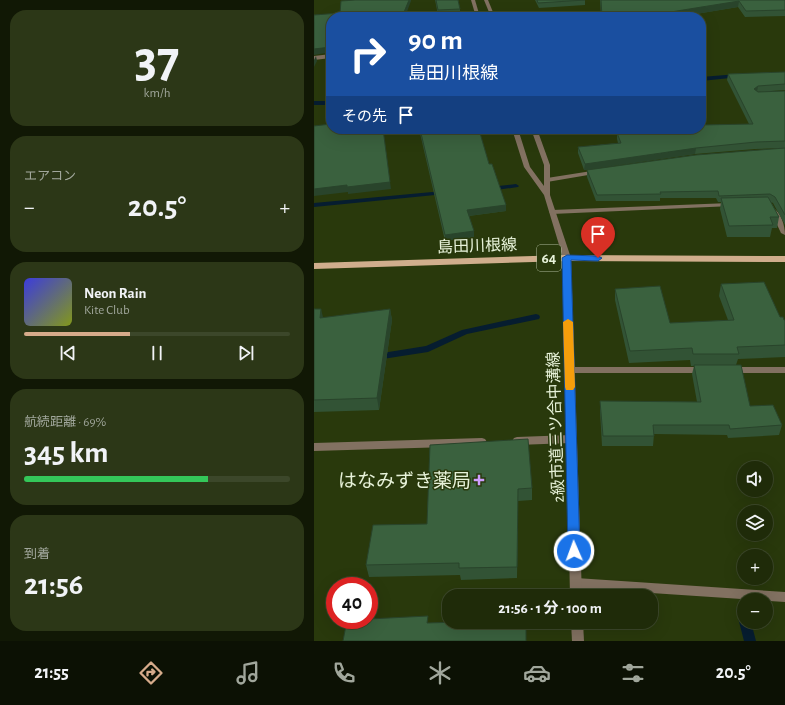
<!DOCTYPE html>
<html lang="ja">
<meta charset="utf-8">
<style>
:root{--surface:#1f2b09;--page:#2c3717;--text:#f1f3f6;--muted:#a1a79c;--line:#3c472a;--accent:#d6ab8b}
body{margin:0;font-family:"Alegreya Sans","Noto Sans JP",sans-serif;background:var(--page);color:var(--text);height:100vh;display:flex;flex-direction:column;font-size:15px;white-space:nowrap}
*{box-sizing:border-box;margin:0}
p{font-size:13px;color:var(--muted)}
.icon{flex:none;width:22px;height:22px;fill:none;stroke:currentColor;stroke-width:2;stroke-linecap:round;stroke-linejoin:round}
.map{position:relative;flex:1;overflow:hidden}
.sheet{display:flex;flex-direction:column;gap:10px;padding:10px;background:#111805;width:314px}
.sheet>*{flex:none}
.guide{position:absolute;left:12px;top:12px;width:380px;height:122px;border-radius:16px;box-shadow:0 4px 16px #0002,0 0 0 1px var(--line);background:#1a4fa0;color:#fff;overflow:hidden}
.buttons{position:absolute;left:423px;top:461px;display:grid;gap:8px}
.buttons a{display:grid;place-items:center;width:36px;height:36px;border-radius:50%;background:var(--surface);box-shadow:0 4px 16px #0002,0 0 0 1px var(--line);font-size:20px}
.speed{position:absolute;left:12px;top:577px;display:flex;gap:8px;font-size:20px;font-weight:700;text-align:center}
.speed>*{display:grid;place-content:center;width:52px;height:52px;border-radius:50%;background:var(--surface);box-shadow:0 4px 16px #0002,0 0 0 1px var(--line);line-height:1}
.speed .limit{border:6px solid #d22;background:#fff;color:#111}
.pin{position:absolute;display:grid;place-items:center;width:34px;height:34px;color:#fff;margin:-41px -17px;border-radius:50% 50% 50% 0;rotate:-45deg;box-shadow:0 0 4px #0007}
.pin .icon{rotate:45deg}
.me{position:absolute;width:44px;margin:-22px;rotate:358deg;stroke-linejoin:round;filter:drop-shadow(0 0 3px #0008)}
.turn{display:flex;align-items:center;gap:14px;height:84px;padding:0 16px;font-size:18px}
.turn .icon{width:52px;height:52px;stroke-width:2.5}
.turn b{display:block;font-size:28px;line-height:34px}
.then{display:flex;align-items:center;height:38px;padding:0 16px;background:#0003;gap:8px;font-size:15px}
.big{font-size:30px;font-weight:700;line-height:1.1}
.sheet .card{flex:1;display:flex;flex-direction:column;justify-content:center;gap:6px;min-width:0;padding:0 14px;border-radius:16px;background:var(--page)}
.sheet .dial{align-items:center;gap:0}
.dial b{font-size:52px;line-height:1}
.song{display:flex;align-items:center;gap:12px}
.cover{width:48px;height:48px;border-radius:6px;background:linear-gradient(135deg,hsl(240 70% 55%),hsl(70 70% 35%))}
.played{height:4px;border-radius:2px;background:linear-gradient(90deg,var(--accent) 40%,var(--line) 40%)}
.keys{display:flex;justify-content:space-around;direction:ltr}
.heat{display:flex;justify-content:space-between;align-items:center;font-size:22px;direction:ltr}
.charge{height:6px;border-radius:3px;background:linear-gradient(90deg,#34c759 69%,var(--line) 0)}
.trip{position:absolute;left:128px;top:589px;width:216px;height:40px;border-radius:16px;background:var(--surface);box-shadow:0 4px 16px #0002,0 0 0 1px var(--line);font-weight:700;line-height:40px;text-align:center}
.menu{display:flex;height:64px;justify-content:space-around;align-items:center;background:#0c1104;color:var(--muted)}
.menu .icon{width:28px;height:28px}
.menu .active{color:var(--accent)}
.menu b{font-size:18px;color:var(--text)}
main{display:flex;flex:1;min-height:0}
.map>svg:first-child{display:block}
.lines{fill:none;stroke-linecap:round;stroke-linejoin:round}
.stream{fill:#061d30;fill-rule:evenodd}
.minor{fill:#827161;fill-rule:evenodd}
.tertiary{fill:#827161;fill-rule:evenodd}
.primary{fill:#d0ae8d;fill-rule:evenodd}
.wall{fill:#325335}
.shaded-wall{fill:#29442b}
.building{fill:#3a613e;stroke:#29442b}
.route{fill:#1a73e8;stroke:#114b97}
.slow{fill:#f59e0b}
.poi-dot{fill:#cf9eff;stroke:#29390c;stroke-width:1.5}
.labels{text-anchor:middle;stroke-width:3;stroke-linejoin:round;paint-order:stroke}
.shield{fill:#29390c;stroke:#aeba9c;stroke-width:1}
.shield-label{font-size:15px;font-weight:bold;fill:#e7f2d9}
.street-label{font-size:16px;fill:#e7f2d9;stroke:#29390c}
.near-poi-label{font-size:19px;fill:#e7f2d9;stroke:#29390c;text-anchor:end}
</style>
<main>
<section class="sheet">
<div class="card dial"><b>37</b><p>km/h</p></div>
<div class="card"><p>エアコン</p>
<div class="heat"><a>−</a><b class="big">20.5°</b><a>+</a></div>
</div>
<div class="card">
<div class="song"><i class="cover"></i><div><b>Neon Rain</b><p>Kite Club</p></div></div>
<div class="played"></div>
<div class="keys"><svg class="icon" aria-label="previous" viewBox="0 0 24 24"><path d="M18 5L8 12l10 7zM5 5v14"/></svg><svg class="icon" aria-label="pause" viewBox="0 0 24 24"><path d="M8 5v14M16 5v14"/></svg><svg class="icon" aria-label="next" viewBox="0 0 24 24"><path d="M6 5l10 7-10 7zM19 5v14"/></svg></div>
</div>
<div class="card"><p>航続距離 · 69%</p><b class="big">345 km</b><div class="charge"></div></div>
<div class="card"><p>到着</p><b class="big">21:56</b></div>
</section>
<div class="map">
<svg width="471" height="641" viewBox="0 0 471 641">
<rect width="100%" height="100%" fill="#29390c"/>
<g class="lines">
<!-- stream -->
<g class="stream">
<polygon points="424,74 427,76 426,77 387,81 387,77"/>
<rect x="0" y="101" width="17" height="4"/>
<polygon points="202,184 205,186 204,187 175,191 172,189 175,187"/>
<polygon points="129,191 132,193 131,194 0,207 0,203"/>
<polygon points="222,314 225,315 226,317 225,319 153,334 114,352 62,360 58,357 62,354 112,346 148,330"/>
<polygon points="428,605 430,606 430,622 437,622 442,641 430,641 422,610 424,606"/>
</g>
<!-- minor -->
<g class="minor">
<polygon points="17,54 17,58 0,60 0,56"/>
<polygon points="390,82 392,83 392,85 387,87 387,83"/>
<polygon points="284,170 286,171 286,173 233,182 230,180 233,178"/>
<polygon points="416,203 419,205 418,206 238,214 235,212 238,210"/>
<path d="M459 208C467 212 471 226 471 235L467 233 456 210Z"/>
<polygon points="255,367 390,367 393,368 394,370 393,372 390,373 255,373 252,372 251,370 252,368"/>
<polygon points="418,367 471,367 471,373 418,373 415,372 414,370 415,368"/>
<polygon points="257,435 260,436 262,439 260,442 257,443 203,445 200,444 198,441 200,438 203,437"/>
<polygon points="168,438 171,439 173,442 171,445 168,446 0,451 0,443"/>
<polygon points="262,578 471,592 471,602 262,588 258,586 257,583 258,580"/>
</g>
<!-- tertiary -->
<g class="tertiary">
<polygon points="157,0 161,0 166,17 162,17"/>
<polygon points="170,0 174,0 181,17 177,17"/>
<polygon points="198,129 204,129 216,167 230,186 230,165 217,129 223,129 236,165 236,195 257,258 268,596 256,596 249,258 230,195 210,167"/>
<polygon points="257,622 269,622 270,641 258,641"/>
</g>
<!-- primary -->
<polygon class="primary" points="253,255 471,256 471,262 253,261 0,269 0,263"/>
</g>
<!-- wall -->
<g class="wall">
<polygon points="121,0 144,0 146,9 146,13 124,15"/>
<polygon points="221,0 271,0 271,5 225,8"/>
<polygon points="286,0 471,0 471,16 431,17 424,7 364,17 287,17"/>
<polygon points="471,72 471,90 443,92 444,92 471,91 471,148 441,149 381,154 270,170 264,153 264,147 304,143 303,139 303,133 435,124 413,80 414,74"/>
<polygon points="105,129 167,129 166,135 175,164 192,205 192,211 155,216 160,237 131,241"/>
<polygon points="471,148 471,225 459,203 457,202 465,217 463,228 458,228 456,237 413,237 406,209 407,202 404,202 402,198 346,198 346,201 282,201 273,177 273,170"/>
<polygon points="407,284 470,320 471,320 471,357 424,359 422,365 436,406 468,425 465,435 414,438 413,435 340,434 339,446 288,446 286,411 286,401 383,402 378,374 380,366 377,366 376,360 315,363 301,300 301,289 356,323 414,320 405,296"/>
<polygon points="0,309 9,318 76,309 78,320 65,410 0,412"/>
<polygon points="116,445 218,488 218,500 204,501 203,578 147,580 146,575 55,577 52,565 113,524"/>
</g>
<!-- shaded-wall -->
<g class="shaded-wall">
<polygon points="95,0 97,0 97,1 91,17 88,17"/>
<polygon points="425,1 424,7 364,17 338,17 338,15"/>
<polygon points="17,47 17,52 0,55 0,49"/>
<polygon points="2,56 3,61 0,67 0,60"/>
<polygon points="444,86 443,92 440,89"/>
<polygon points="69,129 77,189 34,194 34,192 0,196 0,189"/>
<polygon points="382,148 381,154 270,170 271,164"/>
<polygon points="192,205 192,211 154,216 153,210"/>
<polygon points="160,231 160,237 131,241 131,235"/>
<polygon points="7,309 10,321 6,318"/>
<polygon points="76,309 78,320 65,410 63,398"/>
<polygon points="204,489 204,501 203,578 203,567"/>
</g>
<!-- building -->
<g class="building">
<polygon points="41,0 95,0 88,17 17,17 17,47 0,49 0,15 26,13 27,1"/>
<polygon points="122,0 144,0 146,9 124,10"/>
<polygon points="223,0 271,0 224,3"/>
<polygon points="287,0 471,0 471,10 432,11 425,1 338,15 341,17 288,17"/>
<polygon points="471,72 471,84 444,86 440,89 444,92 471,91 471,141 442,142 382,148 271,164 264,147 307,143 303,133 368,129 387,129 387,125 439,124 414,74"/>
<polygon points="17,124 17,129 69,129 76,182 33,187 33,185 0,189 0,126"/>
<polygon points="106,129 166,129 166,133 175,164 178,164 192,205 153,210 160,231 131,235"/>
<polygon points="471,148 471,215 461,197 456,194 405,196 404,191 346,192 347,194 283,195 273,170 382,155"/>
<polygon points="454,197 465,217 456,217 459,225 415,226 407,198"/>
<polygon points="450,282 466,317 469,317 470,320 471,320 471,345 423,347 425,354 379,354 378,348 316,351 301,289 346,286 356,323 420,320 407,284"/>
<polygon points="0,309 7,309 6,318 76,309 63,398 0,400"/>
<polygon points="380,365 427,365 436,406 459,405 468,425 416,429 415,425 339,425 340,436 289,436 286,401 387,402"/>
<polygon points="214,439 218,488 204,489 203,567 145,568 145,563 52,565 59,525 113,524 116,445"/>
<polygon points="114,616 113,623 146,622 212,622 212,641 29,641 33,620 55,620 55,619"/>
</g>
<!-- route -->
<polygon class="route" points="253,255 284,256 288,258 284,261 257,260 266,551 265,554 260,556 256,554 254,551 248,258"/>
<!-- slow -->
<polygon class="slow" points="254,319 259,322 261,387 259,390 252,390 251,387 249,322"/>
<!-- markers -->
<path class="poi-dot" d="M163 474h4v4h4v4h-4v4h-4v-4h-4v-4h4z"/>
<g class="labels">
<!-- shield labels -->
<rect class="shield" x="223" y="245" width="24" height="26" rx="3"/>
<g class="shield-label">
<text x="235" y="263">64</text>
</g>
<!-- street labels -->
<g class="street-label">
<text transform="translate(163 245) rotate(-2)" y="6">島田川根線</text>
<text transform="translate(241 427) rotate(-92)" y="6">2級市道三ツ合中溝線</text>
</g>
<!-- near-poi labels -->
<g class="near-poi-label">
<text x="157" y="487">はなみずき薬局</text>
</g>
</g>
</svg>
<div class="buttons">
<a><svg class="icon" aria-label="sound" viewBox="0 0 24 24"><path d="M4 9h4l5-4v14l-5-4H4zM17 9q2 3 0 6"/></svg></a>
<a><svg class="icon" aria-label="layers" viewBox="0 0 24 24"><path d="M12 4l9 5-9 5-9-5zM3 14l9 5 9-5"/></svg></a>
<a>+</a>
<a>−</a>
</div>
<div class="speed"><div class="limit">40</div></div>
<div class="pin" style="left:284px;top:258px;background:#d93025"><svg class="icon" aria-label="arrive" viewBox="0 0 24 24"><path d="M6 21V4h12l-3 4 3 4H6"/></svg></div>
<svg class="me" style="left:260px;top:551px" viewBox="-20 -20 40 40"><circle r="17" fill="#1a73e8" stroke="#fff" stroke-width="3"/><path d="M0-11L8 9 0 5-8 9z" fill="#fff"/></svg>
<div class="trip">21:56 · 1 分 · 100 m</div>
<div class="guide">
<div class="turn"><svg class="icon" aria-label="right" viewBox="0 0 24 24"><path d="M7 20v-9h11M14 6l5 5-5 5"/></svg><div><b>90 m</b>島田川根線</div></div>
<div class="then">その先<svg class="icon" aria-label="arrive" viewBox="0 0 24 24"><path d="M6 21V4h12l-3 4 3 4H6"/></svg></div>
</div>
</div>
</main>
<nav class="menu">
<b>21:55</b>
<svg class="icon active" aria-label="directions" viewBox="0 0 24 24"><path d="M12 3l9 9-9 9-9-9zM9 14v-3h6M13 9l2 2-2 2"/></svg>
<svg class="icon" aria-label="music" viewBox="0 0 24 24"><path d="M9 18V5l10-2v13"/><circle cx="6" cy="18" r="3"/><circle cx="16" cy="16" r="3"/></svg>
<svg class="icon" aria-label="phone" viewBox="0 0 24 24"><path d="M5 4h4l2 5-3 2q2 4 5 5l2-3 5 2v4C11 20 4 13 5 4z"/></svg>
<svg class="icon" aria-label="climate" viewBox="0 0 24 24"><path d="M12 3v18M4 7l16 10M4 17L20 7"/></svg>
<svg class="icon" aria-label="car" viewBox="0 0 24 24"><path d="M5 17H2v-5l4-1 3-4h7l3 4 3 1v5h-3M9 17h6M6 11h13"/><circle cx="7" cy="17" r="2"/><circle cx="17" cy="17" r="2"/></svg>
<svg class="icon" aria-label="filters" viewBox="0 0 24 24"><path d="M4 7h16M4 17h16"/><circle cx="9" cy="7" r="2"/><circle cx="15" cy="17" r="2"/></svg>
<b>20.5°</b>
</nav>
